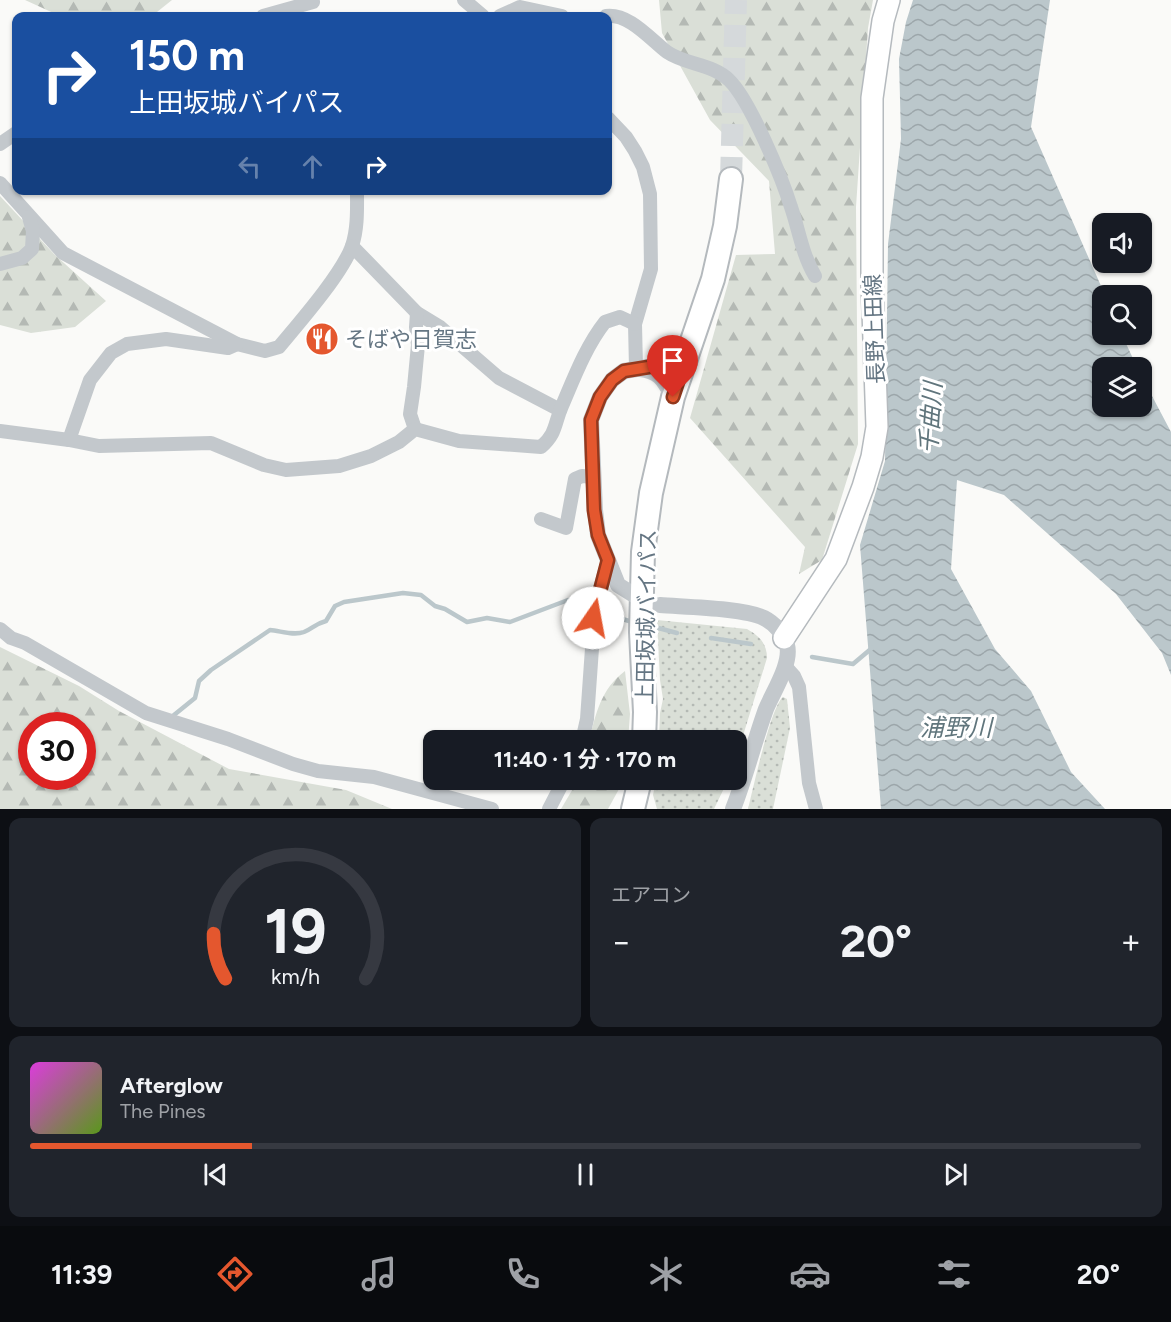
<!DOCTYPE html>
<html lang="ja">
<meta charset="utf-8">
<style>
:root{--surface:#171b24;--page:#20242c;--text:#f1f3f6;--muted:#9ea1a6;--line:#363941;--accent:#e4572e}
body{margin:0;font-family:Figtree,"Noto Sans JP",sans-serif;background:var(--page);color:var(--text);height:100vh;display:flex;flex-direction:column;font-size:22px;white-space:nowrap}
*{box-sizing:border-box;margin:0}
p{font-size:20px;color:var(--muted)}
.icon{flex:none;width:33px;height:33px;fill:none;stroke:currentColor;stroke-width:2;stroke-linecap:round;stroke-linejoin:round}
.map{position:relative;height:809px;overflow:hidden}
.panel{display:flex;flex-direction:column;gap:9px;padding:9px;background:#0d0f14;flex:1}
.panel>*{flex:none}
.top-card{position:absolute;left:12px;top:12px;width:600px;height:183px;border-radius:12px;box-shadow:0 2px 4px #0004;background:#1a4fa0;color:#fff;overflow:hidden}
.controls{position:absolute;left:1092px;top:213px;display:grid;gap:12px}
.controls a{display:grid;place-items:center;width:60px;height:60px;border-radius:12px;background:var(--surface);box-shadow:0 2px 4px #0004;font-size:30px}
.speed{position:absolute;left:18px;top:712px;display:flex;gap:12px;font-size:30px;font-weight:700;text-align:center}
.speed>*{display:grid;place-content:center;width:78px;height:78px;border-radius:50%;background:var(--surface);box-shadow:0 2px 4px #0004;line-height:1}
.speed .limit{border:9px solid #d22;background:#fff;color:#111}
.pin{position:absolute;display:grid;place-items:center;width:51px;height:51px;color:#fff;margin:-62px -26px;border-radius:50% 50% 50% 0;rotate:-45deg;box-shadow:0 0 6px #0007}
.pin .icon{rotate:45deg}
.me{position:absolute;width:66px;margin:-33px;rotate:12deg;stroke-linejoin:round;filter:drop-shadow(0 0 4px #0008)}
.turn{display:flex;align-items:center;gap:21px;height:126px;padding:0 18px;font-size:27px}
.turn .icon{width:78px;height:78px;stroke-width:2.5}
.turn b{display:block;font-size:42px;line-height:51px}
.lanes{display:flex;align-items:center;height:57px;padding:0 18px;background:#0003;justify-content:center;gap:30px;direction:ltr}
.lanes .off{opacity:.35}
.big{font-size:45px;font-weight:700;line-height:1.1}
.panel .tile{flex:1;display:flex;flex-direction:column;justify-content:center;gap:9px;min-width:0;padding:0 21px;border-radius:12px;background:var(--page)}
.panel .dial{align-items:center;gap:0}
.dial svg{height:156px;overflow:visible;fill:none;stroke:var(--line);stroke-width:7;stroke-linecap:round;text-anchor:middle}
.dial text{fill:var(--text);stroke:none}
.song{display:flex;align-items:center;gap:18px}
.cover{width:72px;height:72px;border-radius:9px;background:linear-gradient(135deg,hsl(300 70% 55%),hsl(90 70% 35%))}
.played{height:6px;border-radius:3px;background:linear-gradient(90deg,var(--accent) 20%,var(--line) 20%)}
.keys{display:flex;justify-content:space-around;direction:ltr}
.heat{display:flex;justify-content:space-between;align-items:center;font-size:33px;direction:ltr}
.panel .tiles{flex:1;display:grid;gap:9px;grid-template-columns:1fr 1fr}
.tile:last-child{grid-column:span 2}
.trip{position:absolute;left:423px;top:730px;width:324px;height:60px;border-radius:12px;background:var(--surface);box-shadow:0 2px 4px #0004;font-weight:700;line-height:60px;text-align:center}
.dock{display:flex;height:96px;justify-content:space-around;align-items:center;background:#090b0e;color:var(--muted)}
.dock .icon{width:42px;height:42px}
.dock .current{color:var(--accent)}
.dock b{font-size:27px;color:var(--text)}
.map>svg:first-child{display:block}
.grass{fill:url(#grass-dots)}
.forest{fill:url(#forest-firs);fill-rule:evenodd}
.water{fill:url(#water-waves)}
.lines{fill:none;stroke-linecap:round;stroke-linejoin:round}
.stream{stroke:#bbc7cb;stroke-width:4.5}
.trunk-tunnel{stroke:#d5d9db;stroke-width:22;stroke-dasharray:22 11;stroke-linecap:butt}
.primary-casing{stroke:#b5babe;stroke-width:24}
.trunk-casing{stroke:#b4b9bd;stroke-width:26}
.minor{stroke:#c3c8cc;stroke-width:14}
.tertiary{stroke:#c3c8cc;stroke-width:16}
.primary{stroke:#fff;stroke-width:21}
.trunk{stroke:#fff;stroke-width:22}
.route-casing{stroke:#94391e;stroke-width:15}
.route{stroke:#e4572e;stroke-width:10}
.labels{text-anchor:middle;stroke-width:6;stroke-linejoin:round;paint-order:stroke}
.street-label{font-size:22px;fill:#657683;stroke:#fff}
.poi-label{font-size:22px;fill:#657683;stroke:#fff;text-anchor:start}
.water-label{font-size:24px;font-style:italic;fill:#60757c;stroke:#fff}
</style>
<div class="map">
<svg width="1171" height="809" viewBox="0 0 1171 809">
<defs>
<pattern id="grass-dots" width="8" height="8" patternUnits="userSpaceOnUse" patternTransform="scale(1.5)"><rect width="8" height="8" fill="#dadfd7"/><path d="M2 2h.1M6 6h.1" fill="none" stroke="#b4b9b4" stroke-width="1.8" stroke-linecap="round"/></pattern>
<pattern id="forest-firs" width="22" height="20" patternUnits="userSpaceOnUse" patternTransform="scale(1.5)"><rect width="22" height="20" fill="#dadfd7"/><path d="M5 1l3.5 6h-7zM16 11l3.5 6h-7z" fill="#b4b9b4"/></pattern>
<pattern id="water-waves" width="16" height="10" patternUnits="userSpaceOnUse" patternTransform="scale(1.5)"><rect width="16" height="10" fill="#bbc7cb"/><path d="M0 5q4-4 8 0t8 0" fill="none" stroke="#9ca6aa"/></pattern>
</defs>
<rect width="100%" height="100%" fill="#fafaf8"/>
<!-- grass -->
<g class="grass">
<path d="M657 620 747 629C759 636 767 643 767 658L737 755 736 741H659L660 713 663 699 660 680Z"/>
<path d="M783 697 787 699 790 728 773 809H748C753 789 771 706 783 697Z"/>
<polygon points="656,780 728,780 714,809 657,809 653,795"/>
</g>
<!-- forest -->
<g class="forest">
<polygon points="25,0 172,0 152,16 60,16"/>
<polygon points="659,0 873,0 868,28 856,207 858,444 822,560 799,574 805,547 690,418 736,255 775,254 769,181 710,120 662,33"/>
<polygon points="0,196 54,254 106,301 75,327 31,333 0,325"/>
<path d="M0 647 79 686 119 711 229 769 346 790 392 809H0ZM32 726H82V777H32Z"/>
<path d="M625 671 630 714 628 741H589C596 713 601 689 625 671Z"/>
<polygon points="578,780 624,780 608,809 561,809"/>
</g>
<!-- water -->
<polygon class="water" points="913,0 1050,0 1031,127 1105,295 1102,296 1102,334 1122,335 1137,367 1102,368 1102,406 1142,406 1142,377 1171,432 1171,675 1162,653 1116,594 1004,495 957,480 951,569 995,649 1031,691 1071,772 1105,809 881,809 860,545 885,461 888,244 901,139 899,59 906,22"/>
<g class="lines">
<!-- stream -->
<g class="stream">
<polyline points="612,616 636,623"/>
<polyline points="647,625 677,633"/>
<polyline points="711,638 751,644"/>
<polyline points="812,657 853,664 872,648"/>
<path d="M174 715 195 698 199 681 211 670 270 630C281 631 294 636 304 632 313 628 315 624 326 621L335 606 344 602 403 593 421 595 435 606 445 609 467 622 487 618 510 622 568 600 583 604"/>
</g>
<!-- trunk-tunnel -->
<polyline class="trunk-tunnel" points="731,179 736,0"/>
<!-- primary casing -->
<g class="primary-casing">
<polyline id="primary" points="784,638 836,559 863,487 872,457 877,427 872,282 872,98 883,21 889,0"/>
</g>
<!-- trunk casing -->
<g class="trunk-casing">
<g id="trunk">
<polyline points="644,741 645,712 641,632 643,552 651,493 673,397 713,279 725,226 731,179"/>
<polyline points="633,809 640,780"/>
</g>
</g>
<!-- minor -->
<g class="minor">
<polyline points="464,0 483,16"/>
<polyline points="263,16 313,2"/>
<polyline points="500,16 520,7 562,16"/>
<path d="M606 16C629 13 650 39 667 52 686 65 713 64 729 80 750 100 782 178 791 207 799 230 802 254 815 276"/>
<polyline points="608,118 626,137 635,151 643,167 650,194 651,269 635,324 636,368"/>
<polyline points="0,144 16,133"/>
<path d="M0 183 63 253 237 344 265 351 279 347C299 323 342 274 352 246 358 228 357 208 357 190"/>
<polyline points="352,246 417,313 440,327 499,378 560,410"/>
<polyline points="0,264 22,258 32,249 33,231 29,217"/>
<polyline points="415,429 410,414 414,387 418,345 416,327 417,313"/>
<path d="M0 431 69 440 99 446 211 443 264 465 286 470 339 466 371 456 399 442 415 429 459 441 541 447C557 433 554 424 562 406 574 378 586 346 605 322L620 317 635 324"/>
<polyline points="69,440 90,380 111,353 127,344 166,339 228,348 237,344"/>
<polyline points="541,519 566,528 575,479 582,476 594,477"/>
<polyline points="0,629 11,638 25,643 146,713 228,739 293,764 318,771 374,777 492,809"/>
<polyline points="785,666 794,676 799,687 809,783 816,809"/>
<polyline points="582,741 587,719 595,606 608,560"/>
<polyline points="549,809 564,780"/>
</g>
<!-- tertiary -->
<g class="tertiary">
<path d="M640 369C660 371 664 381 673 397"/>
<polyline points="634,595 618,585 598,535 595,510 591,420 600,397 612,380 624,371 667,364 688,353"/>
<path d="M660 605C685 607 744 608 764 618 774 623 784 634 787 645 792 663 773 692 766 709 754 742 746 776 733 809"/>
</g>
<!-- primary -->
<use href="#primary" class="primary"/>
<!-- trunk -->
<use href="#trunk" class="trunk"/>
</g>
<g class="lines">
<!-- route casing -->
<g class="route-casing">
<polyline id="route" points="593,618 608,560 598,535 594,510 591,420 600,397 612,380 624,371 667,364 688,352 673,397"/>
</g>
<!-- route -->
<use href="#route" class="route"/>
</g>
<!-- icons -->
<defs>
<g id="restaurant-disc" transform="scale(1.725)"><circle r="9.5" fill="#e4572e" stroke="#fff"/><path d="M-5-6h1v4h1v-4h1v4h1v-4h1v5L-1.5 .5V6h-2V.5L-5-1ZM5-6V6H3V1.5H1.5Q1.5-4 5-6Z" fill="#fff"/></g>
</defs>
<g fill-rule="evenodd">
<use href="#restaurant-disc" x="322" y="339"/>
</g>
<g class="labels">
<!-- street labels -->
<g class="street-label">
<text transform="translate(874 329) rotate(-92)" y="8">長野上田線</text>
<text transform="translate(646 617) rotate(-89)" y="8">上田坂城バイパス</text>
</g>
<!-- poi labels -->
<g class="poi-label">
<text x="345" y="347">そばや日賀志</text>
</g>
<!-- water labels -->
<g class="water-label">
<text transform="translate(931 418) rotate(-86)" y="8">千曲川</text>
<text x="956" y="736">浦野川</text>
</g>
</g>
</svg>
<div class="controls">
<a><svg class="icon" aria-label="sound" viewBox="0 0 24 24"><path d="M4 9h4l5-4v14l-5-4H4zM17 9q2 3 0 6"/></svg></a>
<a><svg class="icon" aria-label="search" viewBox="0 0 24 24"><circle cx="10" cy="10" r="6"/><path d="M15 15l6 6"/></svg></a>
<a><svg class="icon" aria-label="layers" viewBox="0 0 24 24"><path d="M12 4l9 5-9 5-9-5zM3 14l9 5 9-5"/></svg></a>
</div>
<div class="speed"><div class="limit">30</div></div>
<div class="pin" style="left:673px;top:397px;background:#d93025"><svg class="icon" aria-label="arrive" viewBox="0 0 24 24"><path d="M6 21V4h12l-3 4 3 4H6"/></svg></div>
<svg class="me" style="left:593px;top:618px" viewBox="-20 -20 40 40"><circle r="19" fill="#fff"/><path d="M0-13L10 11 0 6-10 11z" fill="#e4572e"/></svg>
<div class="trip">11:40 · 1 分 · 170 m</div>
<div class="top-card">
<div class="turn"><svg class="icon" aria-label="right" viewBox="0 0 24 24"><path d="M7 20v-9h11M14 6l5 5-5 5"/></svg><div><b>150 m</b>上田坂城バイパス</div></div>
<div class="lanes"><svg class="icon off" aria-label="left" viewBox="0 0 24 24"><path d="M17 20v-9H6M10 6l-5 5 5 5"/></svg><svg class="icon off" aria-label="ahead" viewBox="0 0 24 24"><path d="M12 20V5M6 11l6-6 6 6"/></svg><svg class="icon" aria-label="right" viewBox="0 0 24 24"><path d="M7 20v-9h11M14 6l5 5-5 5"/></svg></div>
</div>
</div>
<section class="panel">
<div class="tiles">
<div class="tile dial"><svg viewBox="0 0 100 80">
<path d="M14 69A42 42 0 1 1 86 69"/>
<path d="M14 69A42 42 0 0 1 8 46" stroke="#e4572e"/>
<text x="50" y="56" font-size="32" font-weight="700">19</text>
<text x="50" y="72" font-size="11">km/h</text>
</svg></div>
<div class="tile"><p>エアコン</p>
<div class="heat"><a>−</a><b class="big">20°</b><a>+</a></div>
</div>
<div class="tile">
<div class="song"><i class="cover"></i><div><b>Afterglow</b><p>The Pines</p></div></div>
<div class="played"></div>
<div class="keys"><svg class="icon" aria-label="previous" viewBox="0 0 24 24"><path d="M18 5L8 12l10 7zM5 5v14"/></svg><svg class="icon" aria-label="pause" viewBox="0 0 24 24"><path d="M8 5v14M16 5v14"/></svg><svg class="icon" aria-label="next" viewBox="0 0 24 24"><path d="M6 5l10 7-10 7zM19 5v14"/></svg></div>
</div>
</div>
</section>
<nav class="dock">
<b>11:39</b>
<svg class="icon current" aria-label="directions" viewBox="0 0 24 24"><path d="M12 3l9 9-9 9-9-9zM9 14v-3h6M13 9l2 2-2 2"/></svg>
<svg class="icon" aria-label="music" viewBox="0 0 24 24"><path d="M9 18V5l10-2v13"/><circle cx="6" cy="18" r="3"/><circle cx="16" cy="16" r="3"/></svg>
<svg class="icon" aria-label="phone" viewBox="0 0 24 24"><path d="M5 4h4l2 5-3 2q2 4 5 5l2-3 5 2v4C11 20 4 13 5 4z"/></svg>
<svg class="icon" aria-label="climate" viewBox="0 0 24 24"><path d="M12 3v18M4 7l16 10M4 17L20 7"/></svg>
<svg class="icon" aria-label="car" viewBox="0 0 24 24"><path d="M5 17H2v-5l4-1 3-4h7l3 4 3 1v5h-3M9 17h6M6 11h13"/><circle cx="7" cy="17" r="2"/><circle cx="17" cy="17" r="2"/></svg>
<svg class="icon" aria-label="filters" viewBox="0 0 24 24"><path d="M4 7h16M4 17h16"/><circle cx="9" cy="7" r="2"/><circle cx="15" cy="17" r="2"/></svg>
<b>20°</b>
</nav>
